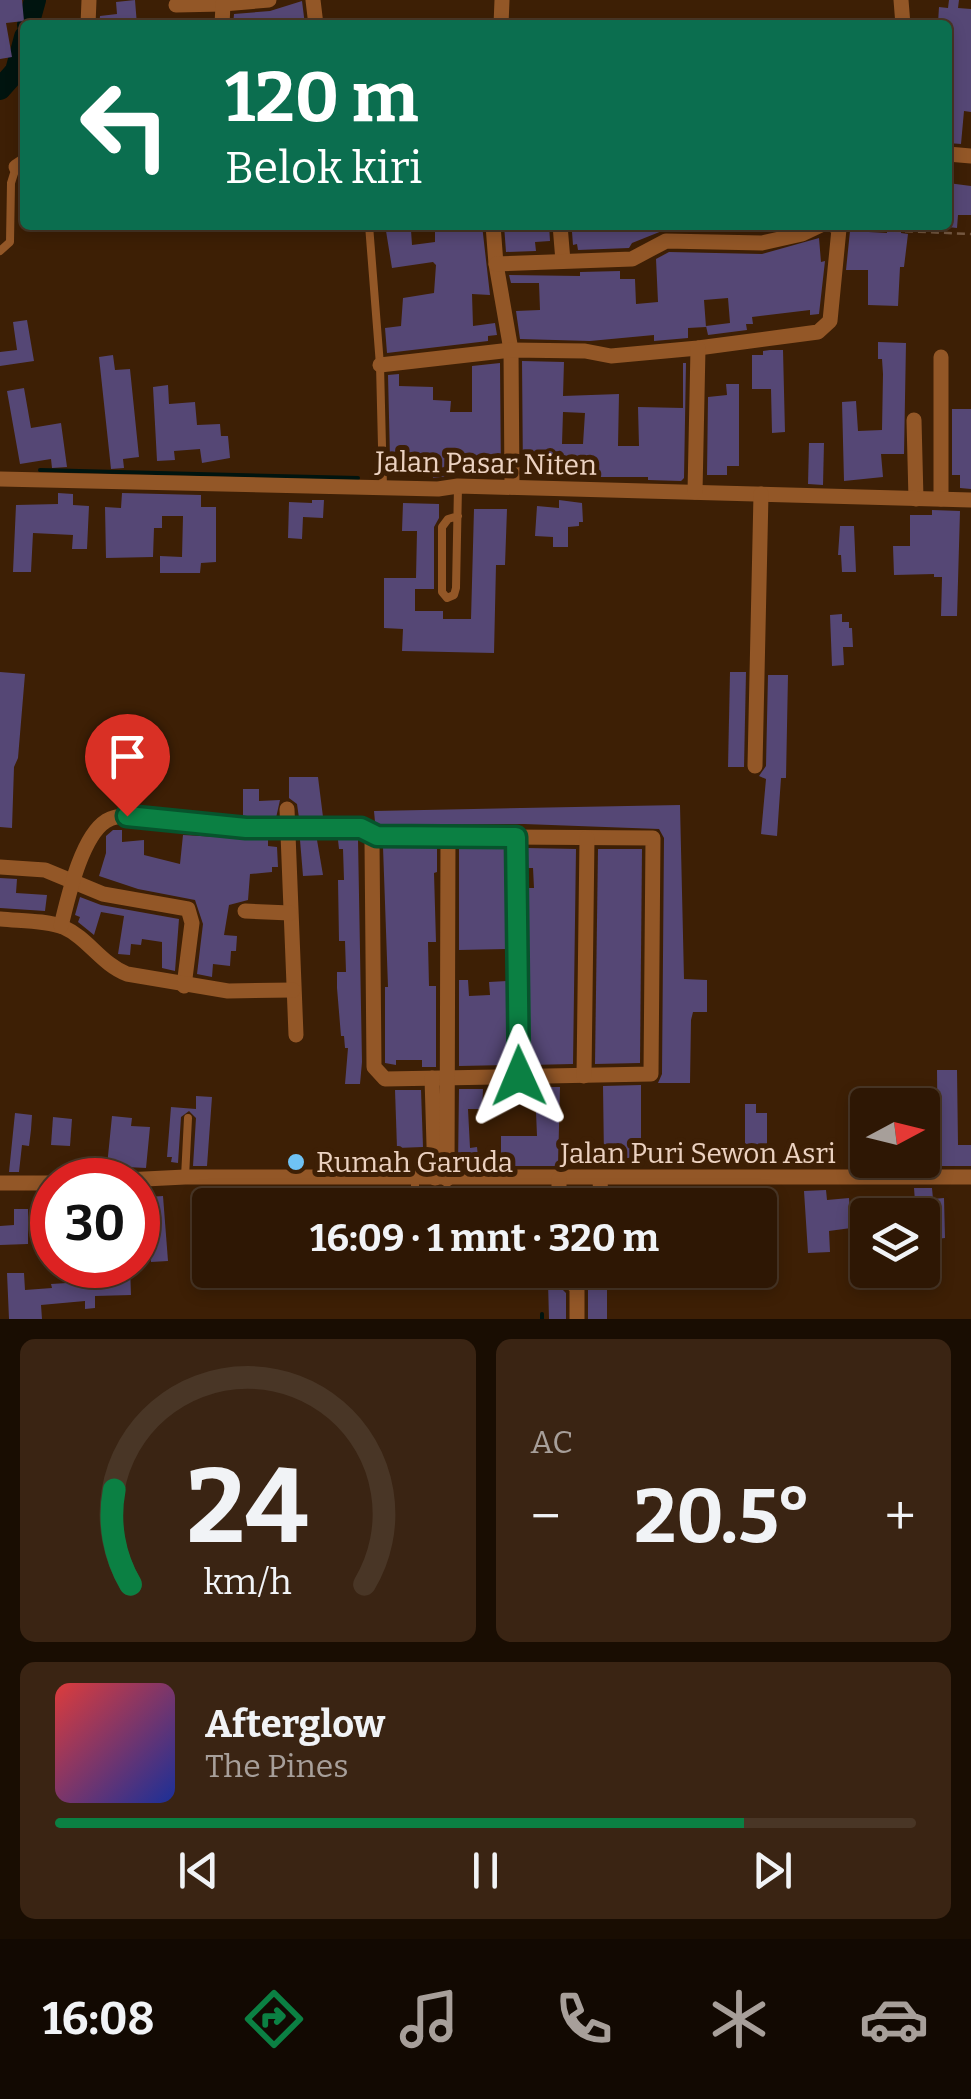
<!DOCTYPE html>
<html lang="id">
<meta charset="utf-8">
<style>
:root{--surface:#2e1704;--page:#3a2413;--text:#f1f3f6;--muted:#a79f9a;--line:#493626;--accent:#0b8043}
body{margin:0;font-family:Bitter,serif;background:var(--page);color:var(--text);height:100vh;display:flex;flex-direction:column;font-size:38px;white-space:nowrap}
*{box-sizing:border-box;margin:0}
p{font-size:32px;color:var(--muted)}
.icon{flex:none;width:55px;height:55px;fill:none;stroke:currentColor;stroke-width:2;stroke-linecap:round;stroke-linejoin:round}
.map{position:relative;height:1319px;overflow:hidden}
.side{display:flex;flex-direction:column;gap:20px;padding:20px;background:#190d02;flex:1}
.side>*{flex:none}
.top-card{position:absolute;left:20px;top:20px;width:932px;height:210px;border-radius:10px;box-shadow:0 5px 15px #0003,0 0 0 2px var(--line);background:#0b6e4f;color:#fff;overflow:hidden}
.needle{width:65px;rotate:83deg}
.tools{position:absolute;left:850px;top:1088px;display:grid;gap:20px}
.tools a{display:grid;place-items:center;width:90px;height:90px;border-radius:10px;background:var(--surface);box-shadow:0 5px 15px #0003,0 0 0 2px var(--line);font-size:50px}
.speed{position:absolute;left:30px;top:1158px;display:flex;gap:20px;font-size:50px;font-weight:700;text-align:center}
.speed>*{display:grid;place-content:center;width:130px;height:130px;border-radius:50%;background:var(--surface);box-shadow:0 5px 15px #0003,0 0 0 2px var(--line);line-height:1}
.speed .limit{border:15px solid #d22;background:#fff;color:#111}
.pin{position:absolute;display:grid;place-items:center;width:85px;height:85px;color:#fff;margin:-102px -42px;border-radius:50% 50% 50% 0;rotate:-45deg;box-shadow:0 0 10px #0007}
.pin .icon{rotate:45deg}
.me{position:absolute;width:110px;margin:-55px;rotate:359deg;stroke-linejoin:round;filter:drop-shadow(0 0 8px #0008)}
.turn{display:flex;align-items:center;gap:35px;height:210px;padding:0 40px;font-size:45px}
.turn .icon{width:130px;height:130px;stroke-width:2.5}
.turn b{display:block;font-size:70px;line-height:85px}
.big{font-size:75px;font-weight:700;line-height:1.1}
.side .tile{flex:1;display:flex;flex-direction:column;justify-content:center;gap:15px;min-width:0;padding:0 35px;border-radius:15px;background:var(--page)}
.side .dial{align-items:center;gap:0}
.dial svg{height:260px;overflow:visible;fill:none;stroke:var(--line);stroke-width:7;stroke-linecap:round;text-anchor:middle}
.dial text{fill:var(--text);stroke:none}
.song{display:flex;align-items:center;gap:30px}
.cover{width:120px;height:120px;border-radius:15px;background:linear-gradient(135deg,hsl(0 70% 55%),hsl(230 70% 35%))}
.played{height:10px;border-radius:5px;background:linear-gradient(90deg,var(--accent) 80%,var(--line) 80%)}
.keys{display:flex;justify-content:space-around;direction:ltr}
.heat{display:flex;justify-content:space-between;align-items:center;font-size:55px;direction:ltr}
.side .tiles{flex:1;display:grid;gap:20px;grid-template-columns:1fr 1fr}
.tile:last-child{grid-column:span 2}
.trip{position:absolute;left:192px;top:1188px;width:585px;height:100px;border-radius:10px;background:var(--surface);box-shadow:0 5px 15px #0003,0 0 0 2px var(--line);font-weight:700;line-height:100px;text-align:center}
.tabs{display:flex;height:160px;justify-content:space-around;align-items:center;background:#120902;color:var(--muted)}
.tabs .icon{width:70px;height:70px}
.tabs .active{color:var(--accent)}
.tabs b{font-size:45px;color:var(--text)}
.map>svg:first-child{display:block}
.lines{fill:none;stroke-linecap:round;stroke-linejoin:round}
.stream{stroke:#00140f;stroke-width:4}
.river{stroke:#00140f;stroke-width:22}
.building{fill:#554775;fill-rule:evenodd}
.path{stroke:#755841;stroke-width:2.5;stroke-dasharray:8 5;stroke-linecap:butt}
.lane{stroke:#935727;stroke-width:8}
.street{stroke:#935727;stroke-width:15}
.route-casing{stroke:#07532c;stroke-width:25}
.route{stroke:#0b8043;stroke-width:18}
.poi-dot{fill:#6fc2f4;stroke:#3d1f05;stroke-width:4}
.labels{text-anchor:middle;stroke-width:10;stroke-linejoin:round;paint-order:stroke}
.street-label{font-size:28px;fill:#ecd2c1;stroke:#3d1f05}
.poi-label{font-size:28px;fill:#ecd2c1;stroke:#3d1f05;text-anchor:start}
</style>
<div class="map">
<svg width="971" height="1319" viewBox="0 0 971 1319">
<rect width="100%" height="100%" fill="#3d1f05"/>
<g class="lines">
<!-- stream -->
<g class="stream">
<polyline points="40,470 358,478"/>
<polyline points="542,1314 542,1319"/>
</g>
<!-- river -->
<g class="river">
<polyline points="28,25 35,0"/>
<polyline points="0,89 16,71 25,37"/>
</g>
</g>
<!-- building -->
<g class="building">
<polygon points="0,0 22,0 24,21 6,23 12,57 0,59"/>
<polygon points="135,0 137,25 99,25 100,16 117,14 116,2"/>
<polygon points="949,0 959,0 958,8 971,9 971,112 964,111 961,144 948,143 948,24 938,23 939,7 948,8"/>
<polygon points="302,1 305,25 233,25 234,14 270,11"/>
<polygon points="948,183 971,186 971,215 958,215 957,228 948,227"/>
<polygon points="435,225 482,225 490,295 472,294 473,326 495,323 497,335 488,336 488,341 387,353 385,328 401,326 403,298 434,293 436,265 433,262 392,268 386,231 411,230 412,245 435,242"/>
<polygon points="504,225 549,225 550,241 535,242 536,251 506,252"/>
<polygon points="601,225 682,225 683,230 662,231 632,243 629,248 578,250 577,244 573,245 572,232 601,230"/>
<polygon points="887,225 901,225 901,233 908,234 904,267 900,267 898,306 868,305 868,270 846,270 850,231 887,233"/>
<polygon points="819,238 821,262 825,261 819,314 810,315 810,310 752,317 753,324 746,324 747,330 708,335 706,326 730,323 728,298 704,300 706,327 688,328 688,338 654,341 654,335 590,341 520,339 516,311 540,310 539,283 511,283 509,275 580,276 580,272 620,271 620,279 635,279 636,304 658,302 656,259 669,252 762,254"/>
<polygon points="27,320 34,361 0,366 0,352 17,350 13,322"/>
<polygon points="878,342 906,343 904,454 881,454 883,477 844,481 842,402 856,401 858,431 882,430 883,374 882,359 878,359"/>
<polygon points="770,350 783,350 785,432 772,433 771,389 752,389 752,355 763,355 763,351"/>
<polygon points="113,355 115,370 130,369 139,457 123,459 124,468 111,469 99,357"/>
<path d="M522 361 564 362 563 396 619 394 618 446H639L638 407 683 408V363H686L684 478 681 481 648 480V477H523ZM563 412 585 413 583 444H562Z"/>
<polygon points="500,363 501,476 449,472 449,476 433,478 433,466 400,466 400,459 390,459 388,375 399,374 399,386 433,387 433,400 451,401 450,412 472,412 472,366"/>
<polygon points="726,384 739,384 739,466 727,466 727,475 707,475 708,397 727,395"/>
<polygon points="168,385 169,404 195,402 197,425 220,424 221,436 228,436 230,458 202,463 200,449 174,451 175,460 157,461 153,387"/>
<polygon points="24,388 31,428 61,423 67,467 52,468 51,459 20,464 7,391"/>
<polygon points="952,409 971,409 971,489 960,488 960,475 952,475"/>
<polygon points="809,443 824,443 823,485 808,484"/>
<polygon points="58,493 73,494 73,505 89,506 87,549 72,549 73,535 33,533 31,572 13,572 16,505 58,504"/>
<polygon points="122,493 201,495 201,507 216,507 216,562 201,563 200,573 160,573 160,556 182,557 183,516 162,516 162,528 154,528 153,557 106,558 105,507 121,508"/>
<polygon points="312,500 324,500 323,518 303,517 302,539 288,538 289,502 312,503"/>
<polygon points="559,500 582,503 583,522 579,522 579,526 568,527 568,547 553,547 553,537 535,536 537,506 559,508"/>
<polygon points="403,503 439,504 439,518 434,527 434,589 415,589 415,611 443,611 443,619 471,619 474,509 507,509 505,565 496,565 494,653 402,651 403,629 384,628 384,578 416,578 417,531 402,531"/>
<polygon points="932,510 960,511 957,616 941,616 942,577 934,577 934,574 894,575 893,546 910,546 910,515 932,515"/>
<polygon points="840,526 854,526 856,572 842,572 841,555 838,555"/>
<polygon points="842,614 842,622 849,622 849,628 852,628 853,647 843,647 844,665 832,666 830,615"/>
<polygon points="0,672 25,674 18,758 14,767 12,828 0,827"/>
<polygon points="730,672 746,672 744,767 728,767"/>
<polygon points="768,675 788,675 786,778 781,778 777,836 761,834 766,779 759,776 766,766"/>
<polygon points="130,756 150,756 148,786 129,785"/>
<polygon points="289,777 318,777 323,817 299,818 297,804 289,798"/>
<polygon points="243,789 259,789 259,801 280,800 276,818 243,817"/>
<polygon points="680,805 684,979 707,980 707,1012 693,1012 691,1020 690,1083 658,1083 662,1074 664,838 659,829 524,824 380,825 375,822 374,811"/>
<polygon points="122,830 122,842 144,840 144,855 180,864 183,835 268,840 268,846 277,847 278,867 272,867 272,872 250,874 248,900 229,905 224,935 237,936 236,951 231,951 230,966 213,964 212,977 197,974 203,924 195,900 138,889 99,876 106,853 106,836 113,830"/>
<polygon points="358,839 362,1062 360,1084 345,1084 348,1048 345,1048 344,1036 341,1036 337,988 337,972 346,972 345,941 339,941 338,880 344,880 343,849 339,849 338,840"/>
<polygon points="300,840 317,840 323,875 303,876"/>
<polygon points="383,847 437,848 437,872 434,873 436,942 428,942 429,986 436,986 436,1067 422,1067 422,1060 396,1060 396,1065 385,1063 385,987 388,987"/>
<polygon points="459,848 505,848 506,949 459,950"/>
<polygon points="527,848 576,849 573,1064 530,1065 528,888 534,888 533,868 528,868"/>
<polygon points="598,849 642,849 640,1063 595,1064"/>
<polygon points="0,878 17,879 16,893 47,895 45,911 0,908"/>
<polygon points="80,897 101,905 179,919 175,971 162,968 162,942 142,939 141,945 131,944 130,955 118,954 124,916 101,912 94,935 78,922 80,917 75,915"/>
<polygon points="459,980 468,980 469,996 490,995 489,982 507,981 508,1065 459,1066"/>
<polygon points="937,1070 957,1070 958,1145 971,1145 971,1166 938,1166"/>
<polygon points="641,1085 641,1164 630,1164 630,1158 604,1158 603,1086"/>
<polygon points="535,1087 560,1087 558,1166 501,1166 501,1136 537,1136"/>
<polygon points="459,1089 483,1089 482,1109 468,1109 470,1148 477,1147 479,1166 458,1166"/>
<polygon points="395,1090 421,1090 423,1147 397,1148"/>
<polygon points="196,1096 212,1097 207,1166 193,1166 196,1118 189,1111 181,1117 178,1163 171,1162 172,1157 167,1157 171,1107 196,1109"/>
<polygon points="745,1104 756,1104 756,1113 767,1113 767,1150 757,1151 757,1156 745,1157"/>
<polygon points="15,1113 32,1115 31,1130 29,1146 22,1145 19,1172 9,1172"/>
<polygon points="112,1116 132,1118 131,1126 150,1127 146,1168 107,1166"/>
<polygon points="53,1117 72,1119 70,1146 51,1145"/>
<polygon points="533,1188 548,1188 548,1205 504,1205 504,1195 533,1194"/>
<polygon points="914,1188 932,1188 933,1199 944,1198 945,1238 927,1240 926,1219 916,1215"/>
<polygon points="304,1189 304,1205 258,1205 257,1192"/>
<polygon points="826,1190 827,1200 849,1198 851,1228 829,1231 830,1252 808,1253 804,1191"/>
<polygon points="163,1196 168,1261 151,1262 147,1197"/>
<polygon points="14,1209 28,1209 28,1244 0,1245 0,1226 14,1225"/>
<polygon points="97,1265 130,1265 131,1295 95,1296 95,1308 85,1309 85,1301 41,1305 42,1319 9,1319 7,1273 24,1273 25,1290 52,1288 51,1284 83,1282 82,1269"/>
<polygon points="535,1270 548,1270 551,1278 566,1293 566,1319 549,1319 548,1282 536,1283"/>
<polygon points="607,1283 607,1319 588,1319 588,1288"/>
</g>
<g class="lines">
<!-- path -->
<polyline class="path" points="853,229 971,234"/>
<!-- lane -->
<g class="lane">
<polyline points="369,225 380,365 383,487"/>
<polyline points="0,251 10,242 11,183 16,167"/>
<polyline points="458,516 448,519 442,527 442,592 447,598 454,595 456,588 458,487"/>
<polyline points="185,1177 188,1118"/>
<polyline points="415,1179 415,1194"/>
<polyline points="55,1265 58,1272 63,1274 71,1265"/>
</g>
<!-- street -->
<g class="street">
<polyline points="313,0 316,25"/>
<polyline points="901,0 903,25"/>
<polyline points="176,5 223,4"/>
<polyline points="88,25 89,0"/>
<polyline points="222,25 223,4 269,0"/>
<polyline points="501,25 502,0"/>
<polyline points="948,154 971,156"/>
<polyline points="16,167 25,161"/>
<polyline points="493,225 496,264 511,350 512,487"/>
<polyline points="560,225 563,261"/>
<polyline points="496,264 632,259 666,241 762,243 802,234 821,225"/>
<polyline points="941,357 941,499"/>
<polyline points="380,365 511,350 585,351 611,356 698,348 818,332 830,321 839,229 833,225"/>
<polyline points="914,420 916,499"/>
<polyline points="0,479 438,489 458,486 971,500"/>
<polyline points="695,492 698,348"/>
<polyline points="755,766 761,494"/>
<polyline points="287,809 296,1035"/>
<polygon points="377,836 653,838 651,1074 385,1079 374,1067 372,841"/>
<polyline points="516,837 519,1076"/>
<polyline points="0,867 45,870 103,894 188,909 192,923 184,986"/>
<polyline points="245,911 290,913"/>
<path d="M0 919C19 921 45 920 63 927 88 938 101 964 127 974L228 991 293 990"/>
<path d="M61 926C68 898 81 837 106 821 123 811 149 818 167 821 231 831 296 829 361 828L377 836"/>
<polyline points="584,1076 587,838"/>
<polyline points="432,1078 435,1178"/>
<polyline points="600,1178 601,1205"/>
<polyline points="447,1179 448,837"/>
<polyline points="125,1180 185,1177 971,1177"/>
<polyline points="0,1183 52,1183"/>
<polyline points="559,1205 559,1179"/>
<polyline points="559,1270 577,1288 577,1319"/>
<polyline points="568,1277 596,1276 602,1270"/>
</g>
</g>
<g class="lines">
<!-- route casing -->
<g class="route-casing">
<polyline id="route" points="127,816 246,828 361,828 377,836 516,837 519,1076"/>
</g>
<!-- route -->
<use href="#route" class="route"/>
</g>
<!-- markers -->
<circle class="poi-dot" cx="296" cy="1162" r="10"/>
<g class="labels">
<!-- street labels -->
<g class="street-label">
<text transform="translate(486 463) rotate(1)" y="10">Jalan Pasar Niten</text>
<text x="698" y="1163">Jalan Puri Sewon Asri</text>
</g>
<!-- poi labels -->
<g class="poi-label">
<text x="316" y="1172">Rumah Garuda</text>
</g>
</g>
</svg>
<div class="tools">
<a><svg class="needle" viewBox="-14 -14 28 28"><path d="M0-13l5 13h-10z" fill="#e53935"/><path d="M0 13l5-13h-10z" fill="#a79f9a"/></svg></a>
<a><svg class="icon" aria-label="layers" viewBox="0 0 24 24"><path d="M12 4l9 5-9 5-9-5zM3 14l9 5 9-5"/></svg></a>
</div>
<div class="speed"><div class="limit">30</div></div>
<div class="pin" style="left:127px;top:816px;background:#d93025"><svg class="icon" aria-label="arrive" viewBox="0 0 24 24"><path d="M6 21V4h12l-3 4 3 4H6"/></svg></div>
<svg class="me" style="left:519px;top:1076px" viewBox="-20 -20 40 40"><path d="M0-17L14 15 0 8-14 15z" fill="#0b8043" stroke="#fff" stroke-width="4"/></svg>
<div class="trip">16:09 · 1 mnt · 320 m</div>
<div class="top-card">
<div class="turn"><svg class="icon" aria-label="left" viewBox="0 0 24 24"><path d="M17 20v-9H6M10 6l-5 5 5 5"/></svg><div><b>120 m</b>Belok kiri</div></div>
</div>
</div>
<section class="side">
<div class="tiles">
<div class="tile dial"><svg viewBox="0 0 100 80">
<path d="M14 69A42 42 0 1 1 86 69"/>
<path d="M14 69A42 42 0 0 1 9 40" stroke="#0b8043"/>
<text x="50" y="56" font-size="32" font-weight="700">24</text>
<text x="50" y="72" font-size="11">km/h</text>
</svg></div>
<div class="tile"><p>AC</p>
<div class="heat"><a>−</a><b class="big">20.5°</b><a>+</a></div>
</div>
<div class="tile">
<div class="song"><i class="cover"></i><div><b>Afterglow</b><p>The Pines</p></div></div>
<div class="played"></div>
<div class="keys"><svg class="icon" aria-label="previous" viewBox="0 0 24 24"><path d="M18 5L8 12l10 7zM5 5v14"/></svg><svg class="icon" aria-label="pause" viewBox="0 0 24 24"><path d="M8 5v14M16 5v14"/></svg><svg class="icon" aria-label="next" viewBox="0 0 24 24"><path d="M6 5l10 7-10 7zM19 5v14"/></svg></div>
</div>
</div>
</section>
<nav class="tabs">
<b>16:08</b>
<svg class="icon active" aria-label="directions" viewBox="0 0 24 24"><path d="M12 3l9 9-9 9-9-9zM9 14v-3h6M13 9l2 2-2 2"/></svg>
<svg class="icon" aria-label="music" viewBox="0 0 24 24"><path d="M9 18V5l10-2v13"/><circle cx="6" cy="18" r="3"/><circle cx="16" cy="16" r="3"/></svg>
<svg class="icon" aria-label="phone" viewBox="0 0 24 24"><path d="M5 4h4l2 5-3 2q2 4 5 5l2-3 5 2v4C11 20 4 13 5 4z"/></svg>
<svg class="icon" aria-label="climate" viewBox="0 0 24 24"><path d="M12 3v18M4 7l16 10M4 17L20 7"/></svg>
<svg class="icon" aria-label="car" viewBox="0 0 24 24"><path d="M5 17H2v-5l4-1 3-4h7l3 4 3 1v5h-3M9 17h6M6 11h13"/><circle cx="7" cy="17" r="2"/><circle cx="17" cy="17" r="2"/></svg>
</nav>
